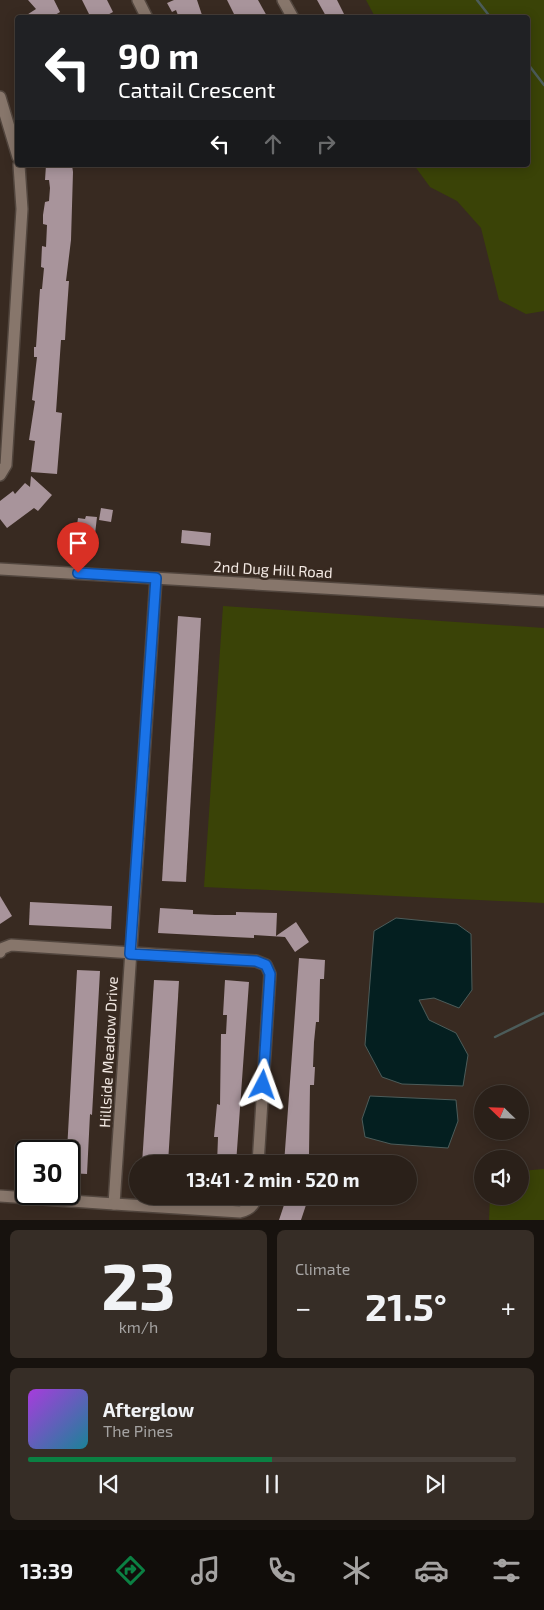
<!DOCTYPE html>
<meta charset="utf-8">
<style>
:root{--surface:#2a2019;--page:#362d26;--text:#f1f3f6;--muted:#a5a3a2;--line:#463e38;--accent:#0b8043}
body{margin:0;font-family:"Exo 2",sans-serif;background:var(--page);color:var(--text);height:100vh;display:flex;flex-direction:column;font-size:19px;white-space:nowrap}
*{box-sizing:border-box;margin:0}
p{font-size:16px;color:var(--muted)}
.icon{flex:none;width:28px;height:28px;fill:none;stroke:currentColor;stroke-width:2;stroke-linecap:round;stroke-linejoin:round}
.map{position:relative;height:1220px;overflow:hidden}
.drawer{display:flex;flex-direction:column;gap:10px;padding:10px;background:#17120e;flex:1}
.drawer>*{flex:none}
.hud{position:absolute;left:15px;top:15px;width:515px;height:152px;border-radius:5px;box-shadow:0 2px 12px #0003,0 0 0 1px var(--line);background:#202124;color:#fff;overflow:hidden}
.needle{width:32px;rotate:293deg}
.tools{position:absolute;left:474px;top:1085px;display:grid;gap:10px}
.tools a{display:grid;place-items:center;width:55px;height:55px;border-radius:50%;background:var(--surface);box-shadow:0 2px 12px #0003,0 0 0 1px var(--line);font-size:25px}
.speed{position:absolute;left:15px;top:1140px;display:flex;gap:10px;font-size:25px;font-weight:700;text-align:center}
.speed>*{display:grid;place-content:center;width:65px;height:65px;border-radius:50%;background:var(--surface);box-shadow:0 2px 12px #0003,0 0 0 1px var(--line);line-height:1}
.speed .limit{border:2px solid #111;border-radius:8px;background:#fff;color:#111}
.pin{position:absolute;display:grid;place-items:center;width:42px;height:42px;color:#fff;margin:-51px -21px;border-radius:50% 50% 50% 0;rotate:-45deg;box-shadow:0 0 5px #0007}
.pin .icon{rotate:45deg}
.me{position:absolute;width:55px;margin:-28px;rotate:4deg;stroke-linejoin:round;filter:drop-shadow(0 0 4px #0008)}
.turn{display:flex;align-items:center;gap:18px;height:105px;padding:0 20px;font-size:22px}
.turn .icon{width:65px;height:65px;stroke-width:2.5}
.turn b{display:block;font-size:35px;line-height:42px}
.lanes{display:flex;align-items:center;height:48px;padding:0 20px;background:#0003;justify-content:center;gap:25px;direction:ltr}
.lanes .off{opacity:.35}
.big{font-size:38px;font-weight:700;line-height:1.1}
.drawer .widget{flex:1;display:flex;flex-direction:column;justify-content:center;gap:8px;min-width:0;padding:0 18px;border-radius:8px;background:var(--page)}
.drawer .dial{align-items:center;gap:0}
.dial b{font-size:65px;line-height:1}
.song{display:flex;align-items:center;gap:15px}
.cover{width:60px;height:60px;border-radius:8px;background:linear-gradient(135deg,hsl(280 70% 55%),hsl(190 70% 35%))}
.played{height:5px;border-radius:2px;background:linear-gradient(90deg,var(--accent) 50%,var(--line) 50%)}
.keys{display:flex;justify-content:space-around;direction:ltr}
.heat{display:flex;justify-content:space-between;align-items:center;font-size:28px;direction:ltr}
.drawer .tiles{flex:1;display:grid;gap:10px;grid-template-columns:1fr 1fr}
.widget:last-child{grid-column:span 2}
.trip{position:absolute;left:129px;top:1155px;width:288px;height:50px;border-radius:25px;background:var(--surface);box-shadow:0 2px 12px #0003,0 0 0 1px var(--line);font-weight:700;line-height:50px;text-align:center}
.menu{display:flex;height:80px;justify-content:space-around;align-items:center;background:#110d0a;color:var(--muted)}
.menu .icon{width:35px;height:35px}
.menu .active{color:var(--accent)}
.menu b{font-size:22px;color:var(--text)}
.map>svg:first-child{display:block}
.green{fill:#3a4307}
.water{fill:#041f20;stroke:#4c5c5a}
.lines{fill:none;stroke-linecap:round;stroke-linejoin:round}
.stream{stroke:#4c5c5a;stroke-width:2.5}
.building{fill:#a8949b}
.minor-casing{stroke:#52463e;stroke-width:14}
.minor{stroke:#87766b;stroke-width:11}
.route-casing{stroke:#114b97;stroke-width:12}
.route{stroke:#1a73e8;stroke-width:9}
.labels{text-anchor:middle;stroke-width:5;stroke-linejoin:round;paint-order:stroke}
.street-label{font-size:15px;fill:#f3e9e3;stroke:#382a21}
</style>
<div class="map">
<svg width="544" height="1220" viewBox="0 0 544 1220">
<rect width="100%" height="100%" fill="#382a21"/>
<!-- green -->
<g class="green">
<polygon points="366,0 544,0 544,311 526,314 499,300 481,228 457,201 430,187 414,165 528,165 528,18 375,17"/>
<polygon points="223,606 544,628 544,903 204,887"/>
<polygon points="544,1169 544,1220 489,1220 490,1196 520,1196 520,1171"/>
</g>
<!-- water -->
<g class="water">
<polygon points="396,918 457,924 471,934 472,990 459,1008 434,998 419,1000 429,1020 456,1033 468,1055 463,1086 402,1084 382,1077 365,1045 374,931"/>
<polygon points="370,1096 456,1100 458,1121 448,1148 391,1144 365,1137 362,1119"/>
</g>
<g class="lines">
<!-- stream -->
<g class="stream">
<polyline points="477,0 491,18"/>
<polyline points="528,64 544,85"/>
<polyline points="495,1037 544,1013"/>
</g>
</g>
<!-- building -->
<g class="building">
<polygon points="28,0 54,0 60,12 50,18 22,18 36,9"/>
<polygon points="82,0 107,0 113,12 102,18 91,18"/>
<polygon points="174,0 197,0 203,18 179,18 176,10 172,12 167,3"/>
<polygon points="227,0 258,0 268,18 236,18"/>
<polygon points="317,0 337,0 346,18 327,18"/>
<polygon points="46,165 72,165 73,172 71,240 66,281 69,281 66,323 65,340 61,340 56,412 62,413 57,474 31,472 35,441 29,440 35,401 32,400 37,357 34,357 34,347 36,347 40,289 42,289 44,268 41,267 42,246 46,247 47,225 43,224 43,215 45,202 49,201 50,188 49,180 45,180"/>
<polygon points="31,476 52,495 38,511 34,508 7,528 0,519 0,501 13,491 15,494 25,483 30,487"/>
<polygon points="101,508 113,510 111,522 99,520"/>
<polygon points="86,516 97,517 95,534 76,532 78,518 85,519"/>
<polygon points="182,530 211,533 210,546 181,543"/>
<polygon points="178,616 201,618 186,882 162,881"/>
<polygon points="0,896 12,916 0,924"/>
<polygon points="30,902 112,906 111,929 29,925"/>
<polygon points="160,908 193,910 193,914 215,915 236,915 236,912 277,913 276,936 296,922 309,942 295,952 285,937 254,935 254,938 233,937 158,933"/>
<polygon points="299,958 325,960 324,979 320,979 319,1022 316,1022 314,1042 313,1067 315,1067 314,1085 310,1085 309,1155 304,1155 304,1164 284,1164"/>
<polygon points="77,970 100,971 92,1115 90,1114 87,1174 69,1173 67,1151"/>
<polygon points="154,980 179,981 168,1164 142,1164"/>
<polygon points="225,980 249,982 236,1164 217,1164 218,1137 214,1137 217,1104 220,1105 221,1034 226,1034 227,1015 223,1015"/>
<polygon points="287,1196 309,1196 301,1220 279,1220"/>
</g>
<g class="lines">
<!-- minor casing -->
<g class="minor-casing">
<g id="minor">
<polyline points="138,0 147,18"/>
<polyline points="283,0 293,18"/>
<polyline points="0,97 18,157"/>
<polyline points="0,475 6,465 22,209 19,165"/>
<polyline points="0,569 544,601"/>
<polyline points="0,952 1,949 11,945 256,961 266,965 270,974 258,1164"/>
<polyline points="0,1196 114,1204 156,578"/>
<path d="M114 1204 240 1212C248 1210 255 1206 256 1196"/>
</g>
</g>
<!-- minor -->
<use href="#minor" class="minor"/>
</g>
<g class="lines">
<!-- route casing -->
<g class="route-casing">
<polyline id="route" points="78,573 156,578 130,954 256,961 266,965 270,974 263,1085"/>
</g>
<!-- route -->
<use href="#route" class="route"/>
</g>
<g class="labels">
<!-- street labels -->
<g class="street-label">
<text transform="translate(273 570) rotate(3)" y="5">2nd Dug Hill Road</text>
<text transform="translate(109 1052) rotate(-87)" y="5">Hillside Meadow Drive</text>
</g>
</g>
</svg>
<div class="tools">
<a><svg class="needle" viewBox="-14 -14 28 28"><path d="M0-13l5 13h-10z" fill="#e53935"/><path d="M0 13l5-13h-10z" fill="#a5a3a2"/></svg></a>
<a><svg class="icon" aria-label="sound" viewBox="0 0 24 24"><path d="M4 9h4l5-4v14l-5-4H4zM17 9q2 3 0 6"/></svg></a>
</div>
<div class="speed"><div class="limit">30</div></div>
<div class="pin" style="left:78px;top:573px;background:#d93025"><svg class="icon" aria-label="arrive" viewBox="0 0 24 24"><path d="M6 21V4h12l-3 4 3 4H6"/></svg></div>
<svg class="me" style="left:263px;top:1085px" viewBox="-20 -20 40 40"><path d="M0-17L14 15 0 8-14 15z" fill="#1a73e8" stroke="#fff" stroke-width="4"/></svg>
<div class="trip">13:41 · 2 min · 520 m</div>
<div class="hud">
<div class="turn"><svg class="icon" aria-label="left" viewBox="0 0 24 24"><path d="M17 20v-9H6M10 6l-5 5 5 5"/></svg><div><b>90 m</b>Cattail Crescent</div></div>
<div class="lanes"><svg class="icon" aria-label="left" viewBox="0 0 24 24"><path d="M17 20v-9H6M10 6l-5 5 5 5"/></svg><svg class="icon off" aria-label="ahead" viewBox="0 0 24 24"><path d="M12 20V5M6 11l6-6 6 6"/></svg><svg class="icon off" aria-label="right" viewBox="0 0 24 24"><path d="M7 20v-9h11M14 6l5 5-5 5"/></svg></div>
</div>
</div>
<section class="drawer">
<div class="tiles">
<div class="widget dial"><b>23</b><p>km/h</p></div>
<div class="widget"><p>Climate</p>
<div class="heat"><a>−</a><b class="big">21.5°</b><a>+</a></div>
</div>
<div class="widget">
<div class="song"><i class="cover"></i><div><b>Afterglow</b><p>The Pines</p></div></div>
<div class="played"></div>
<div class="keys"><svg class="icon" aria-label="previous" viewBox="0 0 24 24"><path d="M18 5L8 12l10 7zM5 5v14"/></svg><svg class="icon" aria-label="pause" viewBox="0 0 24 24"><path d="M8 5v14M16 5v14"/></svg><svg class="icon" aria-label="next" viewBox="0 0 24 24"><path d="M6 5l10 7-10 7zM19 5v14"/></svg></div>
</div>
</div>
</section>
<nav class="menu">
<b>13:39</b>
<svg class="icon active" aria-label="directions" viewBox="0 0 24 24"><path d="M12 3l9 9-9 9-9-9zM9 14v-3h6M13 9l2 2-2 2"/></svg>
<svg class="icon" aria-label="music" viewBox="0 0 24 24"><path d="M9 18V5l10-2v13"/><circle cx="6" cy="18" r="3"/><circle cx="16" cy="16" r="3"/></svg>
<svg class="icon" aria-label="phone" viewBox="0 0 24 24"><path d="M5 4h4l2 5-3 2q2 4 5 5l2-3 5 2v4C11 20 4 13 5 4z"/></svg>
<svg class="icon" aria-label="climate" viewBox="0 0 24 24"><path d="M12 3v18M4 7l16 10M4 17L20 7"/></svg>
<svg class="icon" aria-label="car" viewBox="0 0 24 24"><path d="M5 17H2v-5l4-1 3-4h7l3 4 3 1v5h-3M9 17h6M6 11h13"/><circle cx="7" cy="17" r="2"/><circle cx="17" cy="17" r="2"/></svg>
<svg class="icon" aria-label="filters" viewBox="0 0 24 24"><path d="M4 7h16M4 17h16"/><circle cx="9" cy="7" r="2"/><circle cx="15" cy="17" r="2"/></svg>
</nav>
